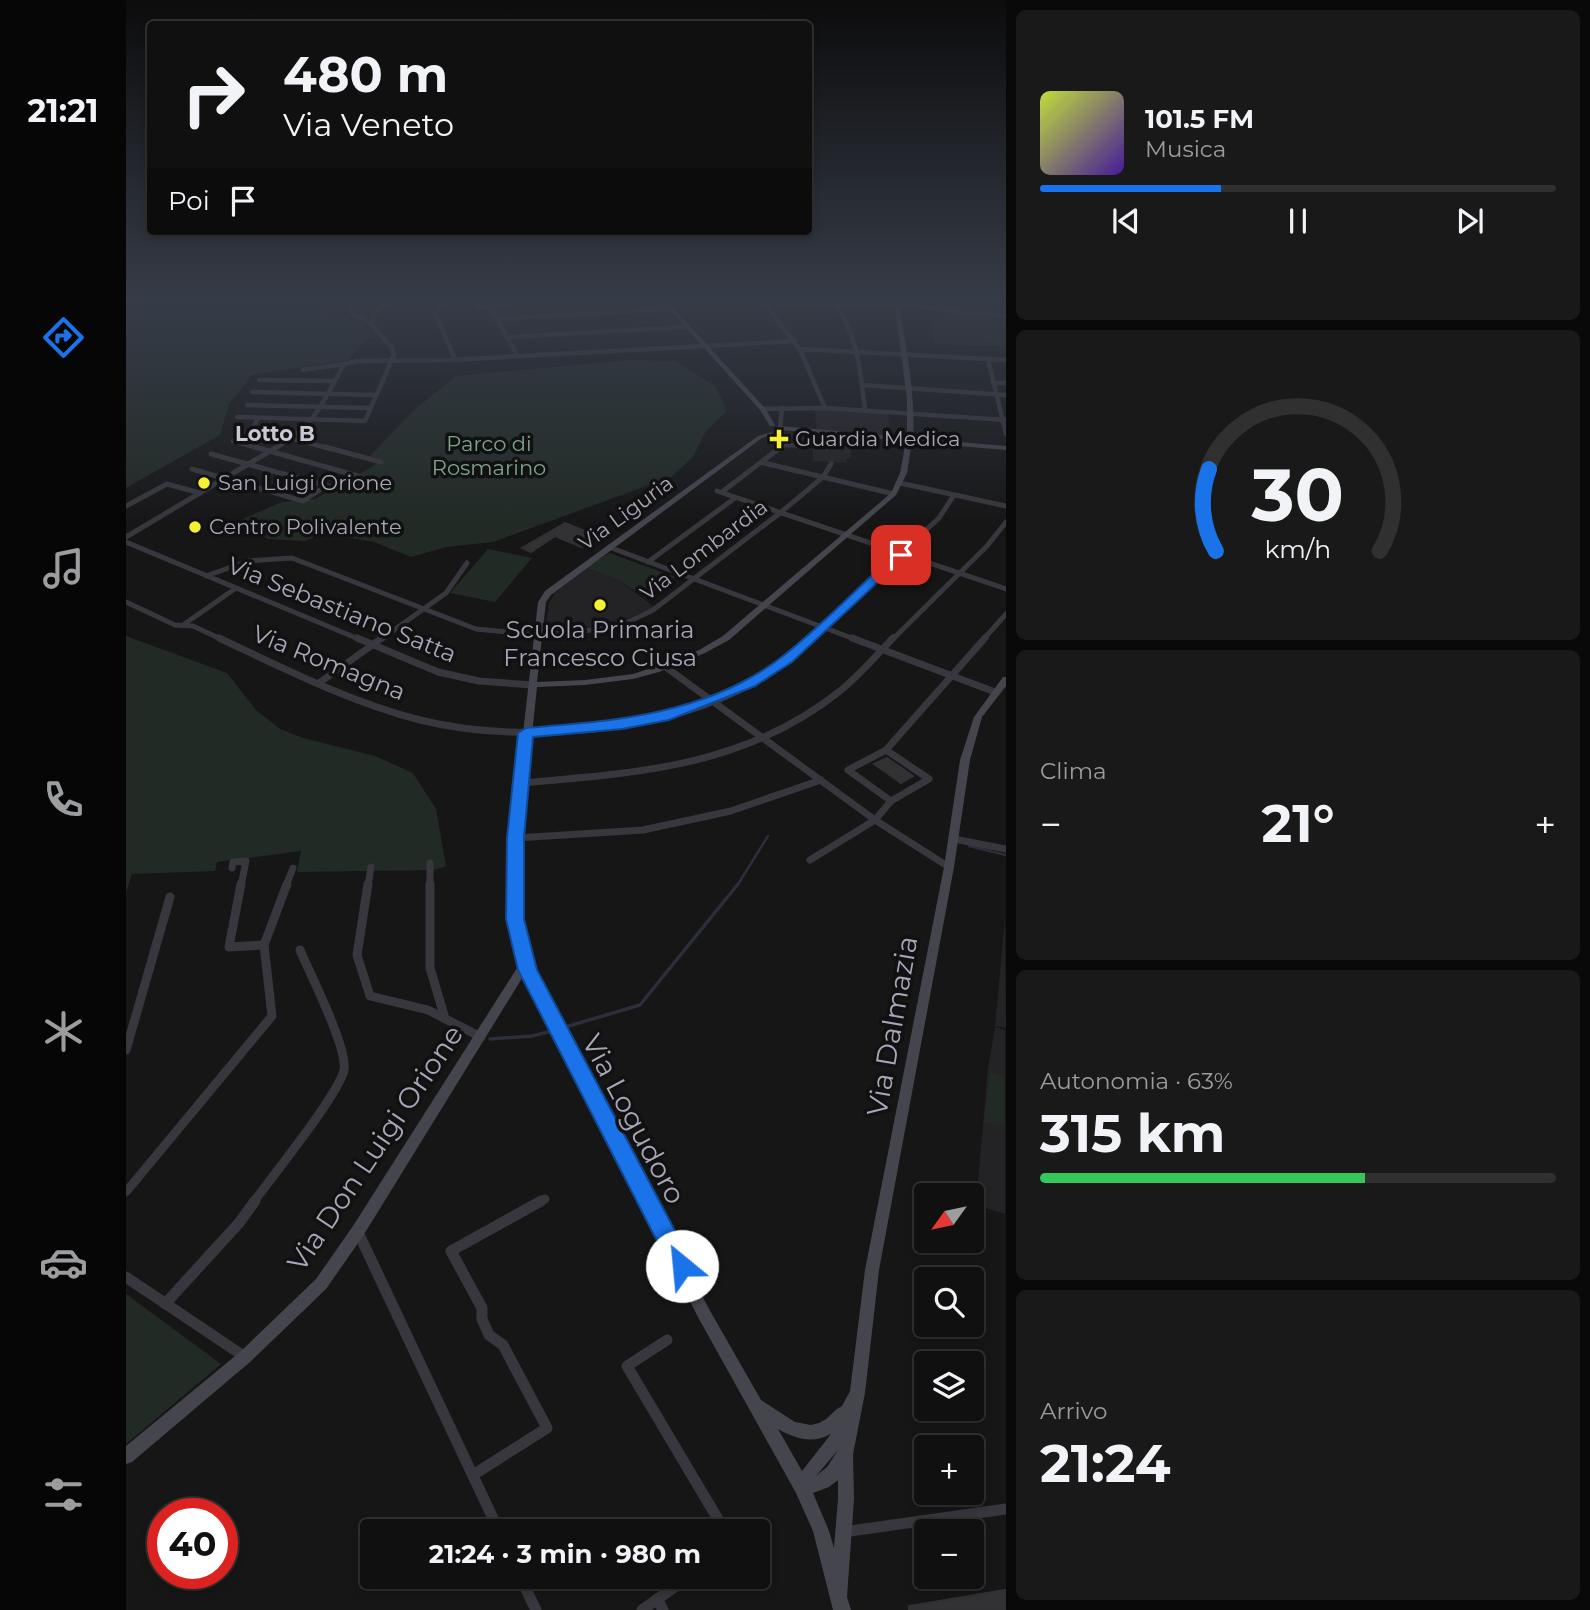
<!DOCTYPE html>
<html lang="it">
<meta charset="utf-8">
<style>
:root{--surface:#101011;--page:#19191a;--text:#f1f3f6;--muted:#9c9d9f;--line:#303031;--accent:#1a73e8}
body{margin:0;font-family:Montserrat,sans-serif;background:var(--page);color:var(--text);height:100vh;display:flex;flex-direction:column;font-size:26px;white-space:nowrap}
*{box-sizing:border-box;margin:0}
p{font-size:23px;color:var(--muted)}
.icon{flex:none;width:38px;height:38px;fill:none;stroke:currentColor;stroke-width:2;stroke-linecap:round;stroke-linejoin:round}
.map{position:relative;flex:1;overflow:hidden}
.panel{display:flex;flex-direction:column;gap:10px;padding:10px;background:#090909;width:584px}
.panel>*{flex:none}
.hud{position:absolute;left:21px;top:21px;width:665px;height:214px;border-radius:7px;box-shadow:0 4px 10px #0003,0 0 0 2px var(--line);background:#101011;color:var(--text);overflow:hidden}
.needle{width:46px;rotate:237deg}
.tools{position:absolute;left:788px;top:1183px;display:grid;gap:14px}
.tools a{display:grid;place-items:center;width:70px;height:70px;border-radius:7px;background:var(--surface);box-shadow:0 4px 10px #0003,0 0 0 2px var(--line);font-size:35px}
.speed{position:absolute;left:21px;top:1498px;display:flex;gap:14px;font-size:35px;font-weight:700;text-align:center}
.speed>*{display:grid;place-content:center;width:91px;height:91px;border-radius:50%;background:var(--surface);box-shadow:0 4px 10px #0003,0 0 0 2px var(--line);line-height:1}
.speed .limit{border:10px solid #d22;background:#fff;color:#111}
.pin{position:absolute;display:grid;place-items:center;width:60px;height:60px;color:#fff;margin:-30px;border-radius:14px;box-shadow:0 4px 10px #0006}
.me{position:absolute;width:77px;margin:-38px;rotate:332deg;stroke-linejoin:round;filter:drop-shadow(0 0 5px #0008)}
.turn{display:flex;align-items:center;gap:24px;height:147px;padding:0 21px;font-size:32px}
.turn .icon{width:91px;height:91px;stroke-width:2.5}
.turn b{display:block;font-size:49px;line-height:60px}
.then{display:flex;align-items:center;height:66px;padding:0 21px;background:#0003;gap:14px;font-size:26px}
.big{font-size:52px;font-weight:700;line-height:1.1}
.panel .card{flex:1;display:flex;flex-direction:column;justify-content:center;gap:10px;min-width:0;padding:0 24px;border-radius:10px;background:var(--page)}
.panel .dial{align-items:center;gap:0}
.dial svg{height:182px;overflow:visible;fill:none;stroke:var(--line);stroke-width:7;stroke-linecap:round;text-anchor:middle}
.dial text{fill:var(--text);stroke:none}
.song{display:flex;align-items:center;gap:21px}
.cover{width:84px;height:84px;border-radius:10px;background:linear-gradient(135deg,hsl(70 70% 55%),hsl(260 70% 35%))}
.played{height:7px;border-radius:4px;background:linear-gradient(90deg,var(--accent) 35%,var(--line) 35%)}
.keys{display:flex;justify-content:space-around;direction:ltr}
.heat{display:flex;justify-content:space-between;align-items:center;font-size:38px;direction:ltr}
.charge{height:10px;border-radius:5px;background:linear-gradient(90deg,#34c759 63%,var(--line) 0)}
.trip{position:absolute;left:234px;top:1519px;width:410px;height:70px;border-radius:7px;background:var(--surface);box-shadow:0 4px 10px #0003,0 0 0 2px var(--line);font-weight:700;line-height:70px;text-align:center}
main{display:flex;flex:1;min-height:0}
.dock{display:flex;flex-direction:column;width:126px;justify-content:space-around;align-items:center;background:#060607;color:var(--muted)}
.dock .icon{width:49px;height:49px}
.dock .active{color:var(--accent)}
.dock b{font-size:32px;color:var(--text)}
.map>svg:first-child{display:block}
.built{fill:#232224}
.green{fill:#222a26}
.lines{fill:none;stroke-linecap:round;stroke-linejoin:round}
.stream-far1{stroke:#2c2f3b;stroke-width:2.5}
.stream{stroke:#2c2f3b;stroke-width:3.5}
.building{fill:#323133;stroke:#313034;stroke-width:2}
.street-far4{stroke:#38373d;stroke-width:4.5}
.street-far3{stroke:#38373d;stroke-width:5}
.street-far2{stroke:#38373d;stroke-width:7}
.street-far1{stroke:#38373d;stroke-width:9}
.street{stroke:#38373d;stroke-width:11}
.secondary{fill:#45454d;fill-rule:evenodd}
.route{fill:#1a73e8;stroke:#114b97;stroke-width:2}
.poi-dot{fill:#f3f132;stroke:#111112;stroke-width:2.5}
.labels{text-anchor:middle;stroke-width:7;stroke-linejoin:round;paint-order:stroke}
.far-neighbourhood-label{font-size:21px;font-weight:bold;fill:#c9c8d4;stroke:#111112}
.far-poi-label{font-size:21px;fill:#a8a7b8;stroke:#111112;text-anchor:start}
.far-park-label{font-size:21px;fill:#7ea38d;stroke:#111112}
.far-street-label{font-size:21px;fill:#a8a7b8;stroke:#111112}
.street-label{font-size:24px;fill:#a8a7b8;stroke:#111112}
.poi-label{font-size:24px;fill:#a8a7b8;stroke:#111112}
.near-street-label{font-size:28px;fill:#a8a7b8;stroke:#111112}
</style>
<main>
<nav class="dock">
<b>21:21</b>
<svg class="icon active" aria-label="directions" viewBox="0 0 24 24"><path d="M12 3l9 9-9 9-9-9zM9 14v-3h6M13 9l2 2-2 2"/></svg>
<svg class="icon" aria-label="music" viewBox="0 0 24 24"><path d="M9 18V5l10-2v13"/><circle cx="6" cy="18" r="3"/><circle cx="16" cy="16" r="3"/></svg>
<svg class="icon" aria-label="phone" viewBox="0 0 24 24"><path d="M5 4h4l2 5-3 2q2 4 5 5l2-3 5 2v4C11 20 4 13 5 4z"/></svg>
<svg class="icon" aria-label="climate" viewBox="0 0 24 24"><path d="M12 3v18M4 7l16 10M4 17L20 7"/></svg>
<svg class="icon" aria-label="car" viewBox="0 0 24 24"><path d="M5 17H2v-5l4-1 3-4h7l3 4 3 1v5h-3M9 17h6M6 11h13"/><circle cx="7" cy="17" r="2"/><circle cx="17" cy="17" r="2"/></svg>
<svg class="icon" aria-label="filters" viewBox="0 0 24 24"><path d="M4 7h16M4 17h16"/><circle cx="9" cy="7" r="2"/><circle cx="15" cy="17" r="2"/></svg>
</nav>
<div class="map">
<svg width="880" height="1610" viewBox="0 0 880 1610">
<rect width="100%" height="100%" fill="#161617"/>
<!-- built -->
<g class="built">
<polygon points="827,310 879,317 879,347 809,345 805,324 815,311"/>
<polygon points="689,409 762,413 764,437 690,431"/>
<polygon points="687,437 724,440 725,458 721,458 721,463 687,461"/>
<polygon points="460,568 493,580 528,607 496,621 473,626 419,631 423,603 429,593"/>
<polygon points="879,918 880,1028 879,1028 869,1026"/>
<polygon points="869,1027 879,1030 879,1214 850,1205 862,1068"/>
</g>
<!-- green -->
<g class="green">
<path d="M0 299H190V310C221 322 224 308 253 337L240 339 222 360 126 375 103 404 94 435 0 488Z"/>
<polygon points="879,318 879,345 855,340 865,319"/>
<polygon points="503,360 550,361 590,387 601,411 580,431 567,457 545,477 367,542 320,547 285,557 248,542 197,533 179,541 142,539 112,521 156,502 189,499 254,462 244,456 287,411 330,376"/>
<polygon points="362,549 406,558 369,602 324,593"/>
<polygon points="483,553 549,577 520,599 493,580 460,568"/>
<polygon points="0,636 101,673 130,710 154,729 177,738 249,756 287,773 310,809 320,866 308,870 171,872 175,851 91,862 89,871 6,874 0,892"/>
<polygon points="864,1072 879,1077 879,1124 858,1123"/>
<polygon points="0,1294 95,1364 0,1444"/>
</g>
<g class="lines">
<!-- stream-far1 -->
<g class="stream-far1">
<polyline points="843,846 880,855"/>
<polyline points="611,886 642,836"/>
</g>
<!-- stream -->
<g class="stream">
<polyline points="436,1028 514,1005 612,884"/>
<polyline points="364,1039 406,1036 430,1030"/>
</g>
</g>
<!-- building -->
<g class="building">
<polygon points="439,523 472,536 456,547 429,536 405,552 396,548"/>
<polygon points="761,758 787,776 775,783 748,764"/>
<polygon points="879,1590 879,1610 783,1610 783,1606"/>
</g>
<g class="lines">
<!-- street-far4 -->
<g class="street-far4">
<polyline points="227,299 224,312 245,324"/>
<polyline points="321,299 309,313 329,359"/>
<polyline points="348,299 353,308 365,307"/>
<polyline points="360,299 391,355"/>
<polyline points="636,299 675,352 699,408"/>
<path d="M706 300C732 332 734 370 739 410"/>
<polyline points="639,303 776,305 880,316"/>
<polyline points="363,304 429,299"/>
<polyline points="371,319 545,309"/>
<polyline points="381,337 561,327"/>
<polyline points="674,349 880,360"/>
<polyline points="862,359 880,434"/>
<polyline points="177,370 218,364"/>
<polyline points="133,380 207,381"/>
<polyline points="867,383 880,383"/>
<polyline points="736,385 880,395"/>
<polyline points="126,392 250,395"/>
<polyline points="121,405 244,408"/>
<polyline points="637,409 699,408 880,420"/>
<polyline points="111,417 239,421 268,355 266,348 245,324 249,312 264,299"/>
<polyline points="132,418 127,428 205,449"/>
<polyline points="654,428 656,408"/>
<polyline points="107,441 135,449"/>
<path d="M148 449C191 424 195 405 218 364L231 361 323 360 669 341"/>
<polyline points="653,449 657,445 681,446 682,432"/>
</g>
<!-- street-far3 -->
<g class="street-far3">
<polyline points="129,447 232,476"/>
<polyline points="199,447 255,462"/>
<polyline points="85,454 209,488"/>
<polyline points="638,463 768,494"/>
<polyline points="66,469 177,501 200,486"/>
<polyline points="774,483 880,506"/>
<polyline points="591,491 880,589"/>
<polyline points="596,492 655,447"/>
<polyline points="0,506 41,484 74,493"/>
<polyline points="0,537 151,447"/>
<polyline points="0,542 235,640"/>
<polyline points="483,547 731,640"/>
<polyline points="522,562 609,498"/>
<polyline points="80,576 122,561 166,558 350,629 411,635 459,631 500,623 527,610 654,513 697,477 705,464"/>
<polyline points="0,602 49,625 67,626 97,640"/>
<polyline points="57,625 110,588"/>
<polyline points="254,640 320,593 341,563"/>
<polyline points="682,640 813,518 828,495"/>
<polyline points="766,640 861,546 880,522"/>
<polyline points="857,640 880,614"/>
</g>
<!-- street-far2 -->
<g class="street-far2">
<path d="M93 638C159 669 224 702 294 720 388 743 524 734 611 691 638 677 661 659 684 638"/>
<polyline points="231,638 312,672 353,681 407,685"/>
<polyline points="726,638 869,692"/>
<polyline points="541,668 749,820 823,867"/>
<polyline points="193,683 256,638"/>
<polygon points="760,750 803,779 765,801 722,770"/>
<polyline points="760,750 859,638"/>
<path d="M395 783C511 773 619 767 714 691 733 676 750 656 767 638"/>
<polyline points="390,838 517,830 605,811 695,780"/>
<polyline points="828,839 880,849"/>
<polyline points="684,860 749,820 765,801"/>
<polyline points="304,863 304,886"/>
<polyline points="106,868 107,862 120,861 115,886"/>
<polyline points="160,886 167,868"/>
<polyline points="242,886 245,867"/>
</g>
<!-- street-far1 -->
<g class="street-far1">
<polyline points="115,884 103,947 138,945"/>
<polyline points="242,884 231,955 244,996 302,1010 355,1037"/>
<polyline points="304,884 304,968 318,1015"/>
<polyline points="0,1050 44,897"/>
<polyline points="0,1192 146,1016 138,945 161,884"/>
<path d="M127 1203C145 1178 213 1094 218 1070 222 1048 184 974 174 950"/>
<polyline points="412,1203 419,1199"/>
</g>
<!-- street -->
<g class="street">
<polyline points="232,1232 373,1531"/>
<polyline points="0,1277 119,1357"/>
<polyline points="39,1304 113,1223 129,1201"/>
<polyline points="541,1340 501,1366 599,1531"/>
<polyline points="347,1475 421,1428 377,1345 363,1335 356,1319 356,1308 325,1251 415,1201"/>
<polyline points="628,1531 635,1526"/>
<polyline points="717,1532 880,1509"/>
<polyline points="394,1577 410,1610"/>
<polyline points="531,1599 537,1610"/>
<polyline points="516,1610 563,1577"/>
</g>
<!-- secondary -->
<g class="secondary">
<polygon points="534,299 539,299 639,408 649,425 648,426 644,426 634,410"/>
<path d="M768 299H772C779 345 790 391 787 438L880 446V450L786 442 781 473 770 495 603 640 579 653 533 672 507 679 459 685 411 687 395 838 394 919 407 970 583 1309 635 1400 669 1422 685 1425 693 1423 700 1419 711 1409 716 1406 724 1391 739 1270 818 867 834 760 848 717 877 677H880V686L856 717 844 760 828 867 753 1270 739 1393 727 1454 728 1499 721 1597 725 1610H707L687 1531 670 1493 573 1319 398 975 237 1236 200 1289 124 1362 6 1462 0 1464V1446L114 1352 190 1279 227 1226 391 968 395 967 384 919 385 838 412 602 419 591 632 436 646 432V434L636 438 425 595 420 602 411 682 459 680 507 674 550 660 573 650 597 636 765 493 774 473 780 441 654 430 651 428 654 426 781 437V399ZM652 1429C670 1439 686 1444 705 1434L676 1471ZM712 1450 701 1467 690 1476ZM712 1480V1499L708 1548 703 1531 687 1493 703 1487Z"/>
</g>
</g>
<!-- sky -->
<linearGradient id="sky" x2="0" y2="1"><stop stop-color="#0c0c0d"/><stop offset="0.57" stop-color="#363c47"/><stop offset="1" stop-color="#363c47" stop-opacity="0"/></linearGradient>
<rect width="880" height="525" fill="url(#sky)"/>
<!-- route -->
<path class="route" d="M771 552 781 555 666 662 629 686 543 720 496 729 407 737 398 838V919L411 970 564 1259 567 1266 564 1274 556 1278 548 1274 392 970 380 919 381 838 392 733 400 728C489 721 583 714 657 656 697 625 733 586 771 552Z"/>
<!-- markers -->
<g class="poi-dot">
<path d="M649.5 428.5h7v7h7v7h-7v7h-7v-7h-7v-7h7z"/>
<circle cx="78" cy="483" r="7"/>
<circle cx="69" cy="527" r="7"/>
<circle cx="474" cy="605" r="7"/>
</g>
<g class="labels">
<!-- far-neighbourhood labels -->
<g class="far-neighbourhood-label">
<text x="149" y="441">Lotto B</text>
</g>
<!-- far-poi labels -->
<g class="far-poi-label">
<text x="669" y="446">Guardia Medica</text>
<text x="92" y="490">San Luigi Orione</text>
<text x="83" y="534">Centro Polivalente</text>
</g>
<!-- far-park labels -->
<g class="far-park-label">
<text x="363" y="451">Parco di<tspan x="363" dy="24">Rosmarino</tspan></text>
</g>
<!-- far-street labels -->
<g class="far-street-label">
<text transform="translate(500 513) rotate(-36)" y="7">Via Liguria</text>
<text transform="translate(578 550) rotate(-37)" y="7">Via Lombardia</text>
</g>
<!-- street labels -->
<g class="street-label">
<text transform="translate(216 610) rotate(22)" y="8">Via Sebastiano Satta</text>
<text transform="translate(203 663) rotate(22)" y="8">Via Romagna</text>
</g>
<!-- poi labels -->
<g class="poi-label">
<text x="474" y="638">Scuola Primaria<tspan x="474" dy="28">Francesco Ciusa</tspan></text>
</g>
<!-- near-street labels -->
<g class="near-street-label">
<text transform="translate(766 1026) rotate(-80)" y="10">Via Dalmazia</text>
<text transform="translate(508 1119) rotate(62)" y="10">Via Logudoro</text>
<text transform="translate(249 1148) rotate(-56)" y="10">Via Don Luigi Orione</text>
</g>
</g>
</svg>
<div class="tools">
<a><svg class="needle" viewBox="-14 -14 28 28"><path d="M0-13l5 13h-10z" fill="#e53935"/><path d="M0 13l5-13h-10z" fill="#9c9d9f"/></svg></a>
<a><svg class="icon" aria-label="search" viewBox="0 0 24 24"><circle cx="10" cy="10" r="6"/><path d="M15 15l6 6"/></svg></a>
<a><svg class="icon" aria-label="layers" viewBox="0 0 24 24"><path d="M12 4l9 5-9 5-9-5zM3 14l9 5 9-5"/></svg></a>
<a>+</a>
<a>−</a>
</div>
<div class="speed"><div class="limit">40</div></div>
<div class="pin" style="left:775px;top:555px;background:#d93025"><svg class="icon" aria-label="arrive" viewBox="0 0 24 24"><path d="M6 21V4h12l-3 4 3 4H6"/></svg></div>
<svg class="me" style="left:556px;top:1266px" viewBox="-20 -20 40 40"><circle r="19" fill="#fff"/><path d="M0-13L10 11 0 6-10 11z" fill="#1a73e8"/></svg>
<div class="trip">21:24 · 3 min · 980 m</div>
<div class="hud">
<div class="turn"><svg class="icon" aria-label="right" viewBox="0 0 24 24"><path d="M7 20v-9h11M14 6l5 5-5 5"/></svg><div><b>480 m</b>Via Veneto</div></div>
<div class="then">Poi<svg class="icon" aria-label="arrive" viewBox="0 0 24 24"><path d="M6 21V4h12l-3 4 3 4H6"/></svg></div>
</div>
</div>
<section class="panel">
<div class="card">
<div class="song"><i class="cover"></i><div><b>101.5 FM</b><p>Musica</p></div></div>
<div class="played"></div>
<div class="keys"><svg class="icon" aria-label="previous" viewBox="0 0 24 24"><path d="M18 5L8 12l10 7zM5 5v14"/></svg><svg class="icon" aria-label="pause" viewBox="0 0 24 24"><path d="M8 5v14M16 5v14"/></svg><svg class="icon" aria-label="next" viewBox="0 0 24 24"><path d="M6 5l10 7-10 7zM19 5v14"/></svg></div>
</div>
<div class="card dial"><svg viewBox="0 0 100 80">
<path d="M14 69A42 42 0 1 1 86 69"/>
<path d="M14 69A42 42 0 0 1 11 33" stroke="#1a73e8"/>
<text x="50" y="56" font-size="32" font-weight="700">30</text>
<text x="50" y="72" font-size="11">km/h</text>
</svg></div>
<div class="card"><p>Clima</p>
<div class="heat"><a>−</a><b class="big">21°</b><a>+</a></div>
</div>
<div class="card"><p>Autonomia · 63%</p><b class="big">315 km</b><div class="charge"></div></div>
<div class="card"><p>Arrivo</p><b class="big">21:24</b></div>
</section>
</main>
